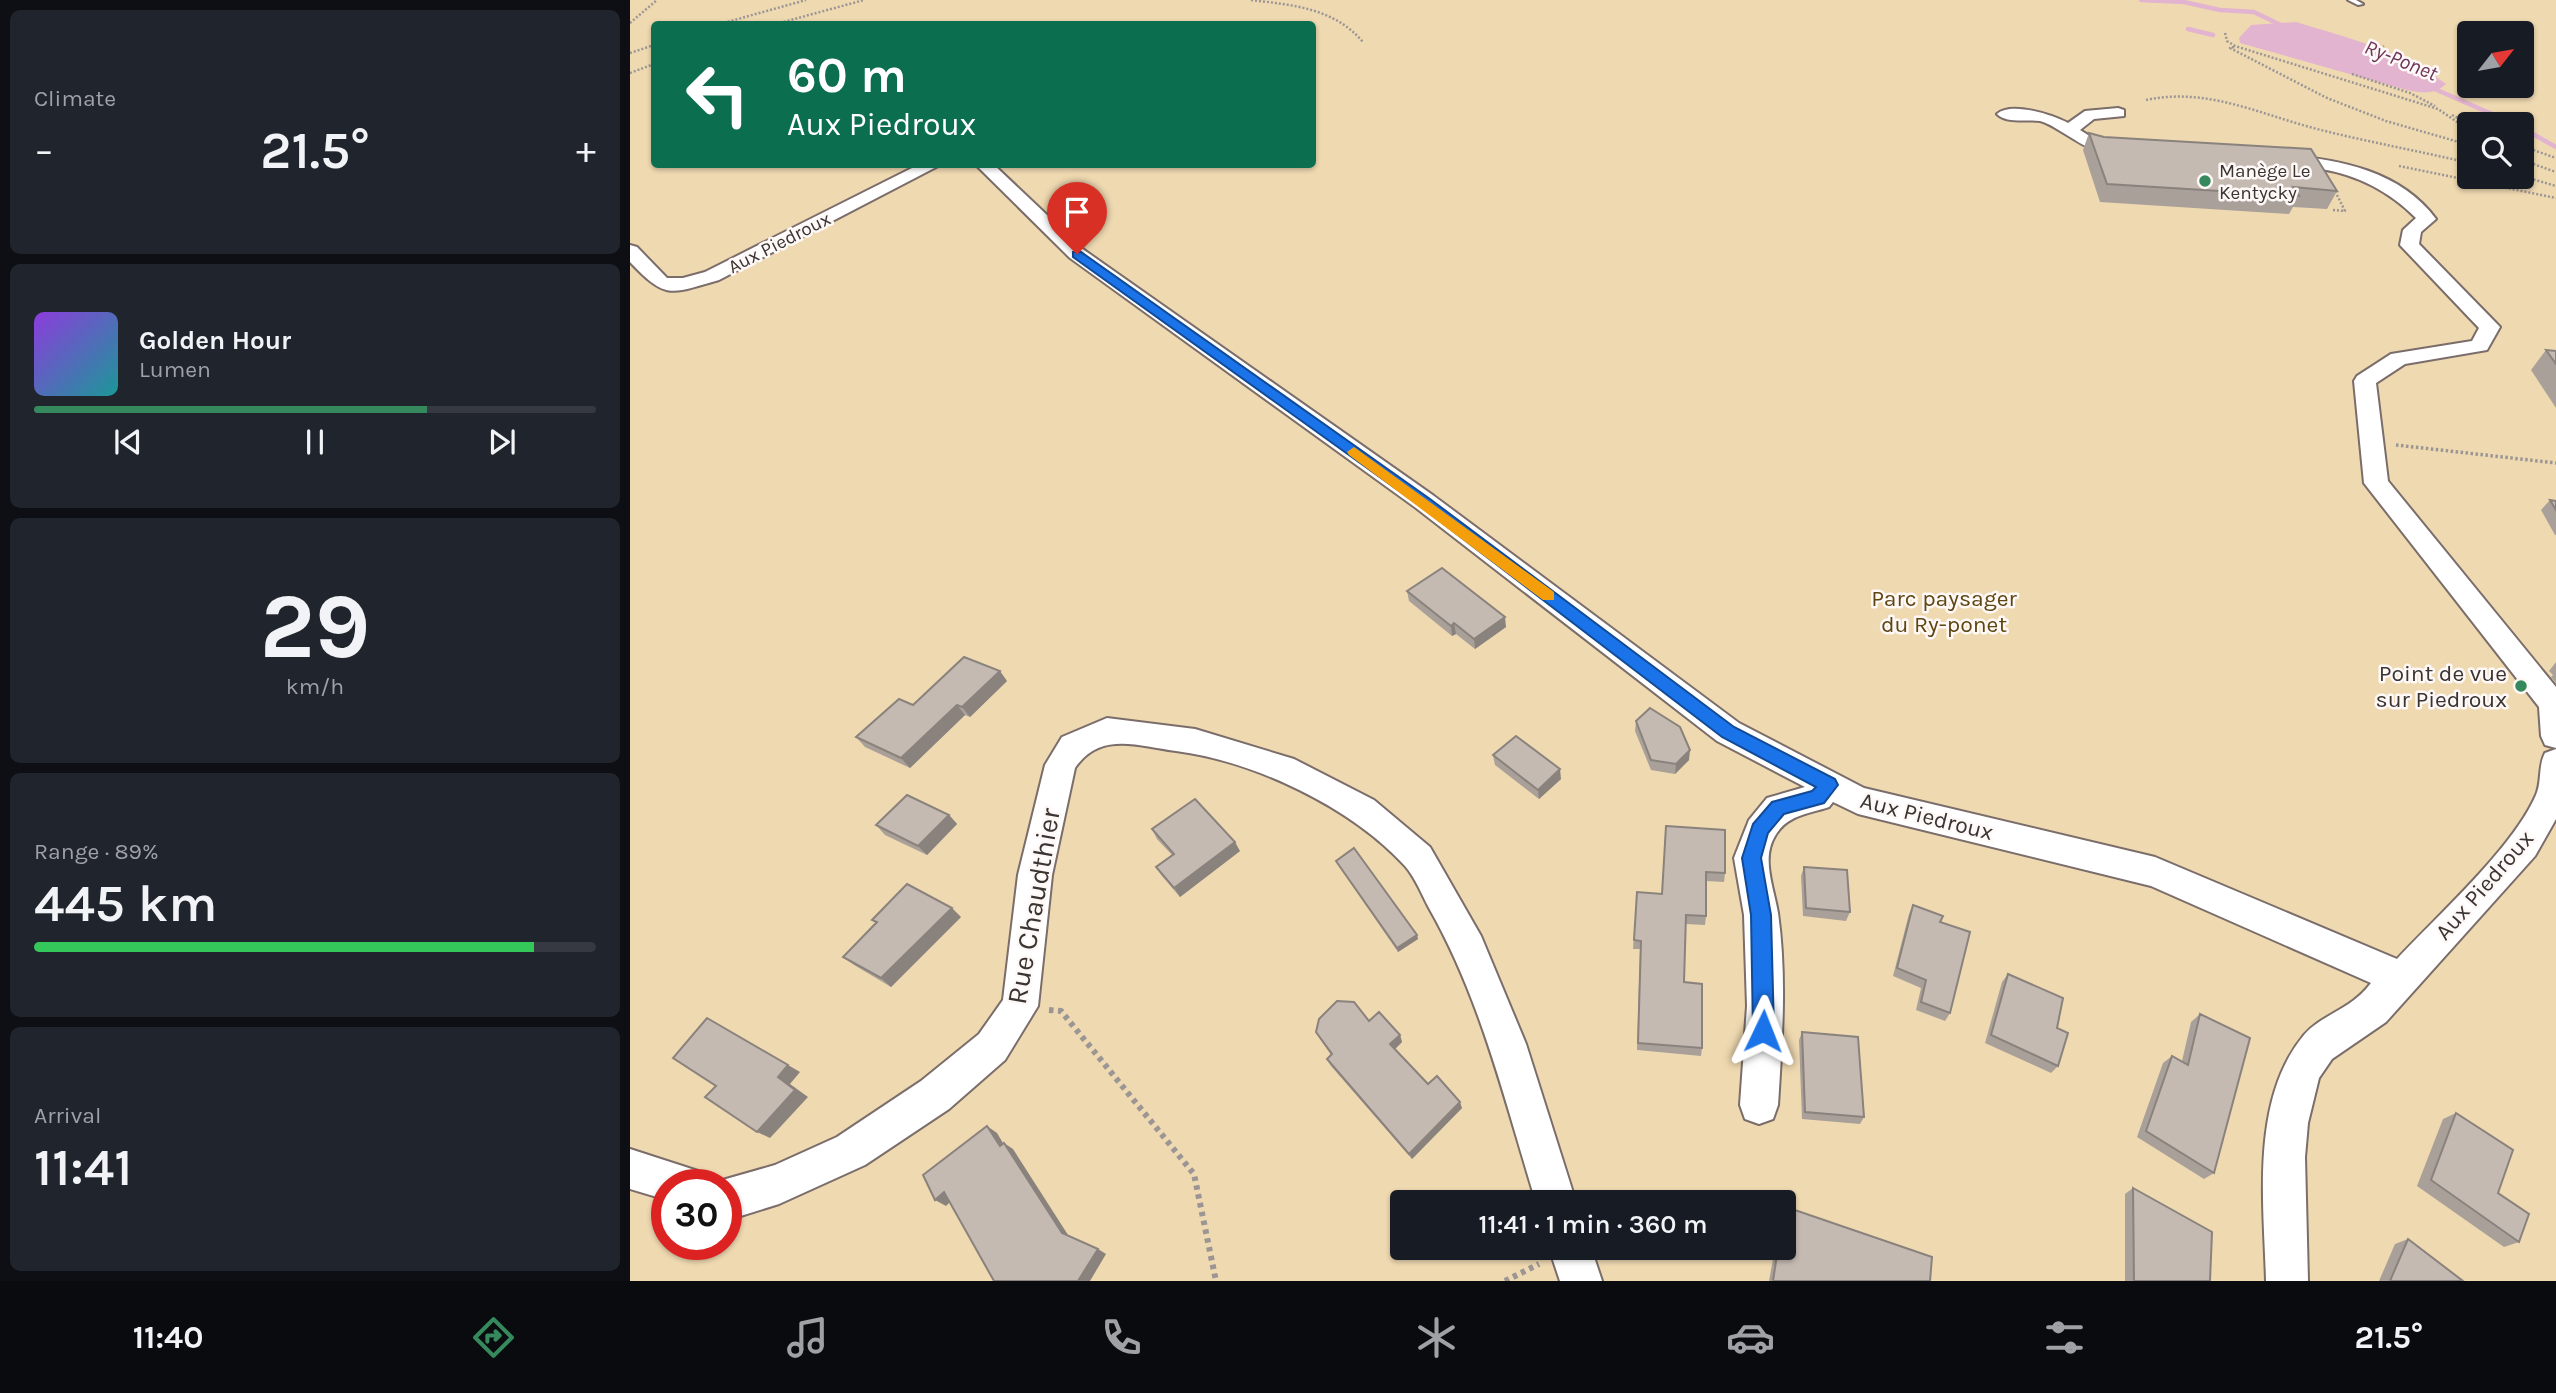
<!DOCTYPE html>
<meta charset="utf-8">
<style>
:root{--surface:#171b24;--page:#20242c;--text:#f1f3f6;--muted:#9ea1a6;--line:#363941;--accent:#35895c}
body{margin:0;font-family:Karla,sans-serif;background:var(--page);color:var(--text);height:100vh;display:flex;flex-direction:column;font-size:26px;white-space:nowrap}
*{box-sizing:border-box;margin:0}
p{font-size:23px;color:var(--muted)}
.icon{flex:none;width:38px;height:38px;fill:none;stroke:currentColor;stroke-width:2;stroke-linecap:round;stroke-linejoin:round}
.map{position:relative;flex:1;overflow:hidden}
.panel{display:flex;flex-direction:column;gap:10px;padding:10px;background:#0d0f14;width:630px}
.panel>*{flex:none}
.banner{position:absolute;left:21px;top:21px;width:665px;height:147px;border-radius:7px;box-shadow:0 2px 5px #0004;background:#0b6e4f;color:#fff;overflow:hidden}
.needle{width:46px;rotate:59deg}
.fabs{position:absolute;left:1827px;top:21px;display:grid;gap:14px}
.fabs a{display:grid;place-items:center;width:77px;height:77px;border-radius:7px;background:var(--surface);box-shadow:0 2px 5px #0004;font-size:35px}
.speed{position:absolute;left:21px;top:1169px;display:flex;gap:14px;font-size:35px;font-weight:700;text-align:center}
.speed>*{display:grid;place-content:center;width:91px;height:91px;border-radius:50%;background:var(--surface);box-shadow:0 2px 5px #0004;line-height:1}
.speed .limit{border:10px solid #d22;background:#fff;color:#111}
.pin{position:absolute;display:grid;place-items:center;width:60px;height:60px;color:#fff;margin:-72px -30px;border-radius:50% 50% 50% 0;rotate:-45deg;box-shadow:0 0 7px #0007}
.pin .icon{rotate:45deg}
.me{position:absolute;width:77px;margin:-38px;rotate:2deg;stroke-linejoin:round;filter:drop-shadow(0 0 5px #0008)}
.turn{display:flex;align-items:center;gap:24px;height:147px;padding:0 21px;font-size:32px}
.turn .icon{width:91px;height:91px;stroke-width:2.5}
.turn b{display:block;font-size:49px;line-height:60px}
.big{font-size:52px;font-weight:600;line-height:1.1}
.panel .tile{flex:1;display:flex;flex-direction:column;justify-content:center;gap:10px;min-width:0;padding:0 24px;border-radius:10px;background:var(--page)}
.panel .dial{align-items:center;gap:0}
.dial b{font-size:91px;line-height:1}
.song{display:flex;align-items:center;gap:21px}
.cover{width:84px;height:84px;border-radius:10px;background:linear-gradient(135deg,hsl(270 70% 55%),hsl(180 70% 35%))}
.played{height:7px;border-radius:4px;background:linear-gradient(90deg,var(--accent) 70%,var(--line) 70%)}
.keys{display:flex;justify-content:space-around;direction:ltr}
.heat{display:flex;justify-content:space-between;align-items:center;font-size:38px;direction:ltr}
.charge{height:10px;border-radius:5px;background:linear-gradient(90deg,#34c759 89%,var(--line) 0)}
.trip{position:absolute;left:760px;top:1190px;width:406px;height:70px;border-radius:7px;background:var(--surface);box-shadow:0 2px 5px #0004;font-weight:600;line-height:70px;text-align:center}
.tabs{display:flex;height:112px;justify-content:space-around;align-items:center;background:#090b0e;color:var(--muted)}
.tabs .icon{width:49px;height:49px}
.tabs .selected{color:var(--accent)}
.tabs b{font-size:32px;color:var(--text)}
main{display:flex;flex:1;min-height:0}
.map>svg:first-child{display:block}
.green{fill:#efd9b1;fill-rule:evenodd}
.water{fill:#e3b4cf}
.lines{fill:none;stroke-linecap:round;stroke-linejoin:round}
.stream{stroke:#e3b4cf;stroke-width:4.5}
.lane-casing{stroke:#7a6d6a;stroke-width:4}
.street-casing{stroke:#7a6d6a;stroke-width:4}
.path-far2{stroke:#9b9594;stroke-width:2.5;stroke-dasharray:2 2;stroke-linecap:butt}
.path-far1{stroke:#9b9594;stroke-width:3.5;stroke-dasharray:2.5 2.5;stroke-linecap:butt}
.path{stroke:#9b9594;stroke-width:6;stroke-dasharray:4.5 4.5;stroke-linecap:butt}
.lane{fill:#fff;fill-rule:evenodd}
.street{fill:#fff;fill-rule:evenodd}
.wall{fill:#a9a099}
.shaded-wall{fill:#8a827d}
.building{fill:#c5bab2;stroke:#8a827d;stroke-width:2}
.route{fill:#1a73e8;stroke:#114b97;stroke-width:2}
.slow{fill:#f59e0b}
.poi-dot{fill:#35895c;stroke:#fef8f7;stroke-width:2.5}
.labels{text-anchor:middle;stroke-width:5;stroke-linejoin:round;paint-order:stroke}
.far-poi-label{font-size:19px;fill:#3a3533;stroke:#fef8f7;text-anchor:start}
.far-street-label{font-size:19px;fill:#3a3533;stroke:#fef8f7}
.far-water-label{font-size:21px;font-style:italic;fill:#6d3458;stroke:#fef8f7}
.park-label{font-size:23px;fill:#5e4611;stroke:#fef8f7}
.poi-label{font-size:23px;fill:#3a3533;stroke:#fef8f7;text-anchor:end}
.street-label{font-size:23px;fill:#3a3533;stroke:#fef8f7}
.near-street-label{font-size:28px;fill:#3a3533;stroke:#fef8f7}
</style>
<main>
<section class="panel">
<div class="tile"><p>Climate</p>
<div class="heat"><a>−</a><b class="big">21.5°</b><a>+</a></div>
</div>
<div class="tile">
<div class="song"><i class="cover"></i><div><b>Golden Hour</b><p>Lumen</p></div></div>
<div class="played"></div>
<div class="keys"><svg class="icon" aria-label="previous" viewBox="0 0 24 24"><path d="M18 5L8 12l10 7zM5 5v14"/></svg><svg class="icon" aria-label="pause" viewBox="0 0 24 24"><path d="M8 5v14M16 5v14"/></svg><svg class="icon" aria-label="next" viewBox="0 0 24 24"><path d="M6 5l10 7-10 7zM19 5v14"/></svg></div>
</div>
<div class="tile dial"><b>29</b><p>km/h</p></div>
<div class="tile"><p>Range · 89%</p><b class="big">445 km</b><div class="charge"></div></div>
<div class="tile"><p>Arrival</p><b class="big">11:41</b></div>
</section>
<div class="map">
<svg width="1926" height="1281" viewBox="0 0 1926 1281">
<rect width="100%" height="100%" fill="#fef8f7"/>
<!-- green -->
<path class="green" d="M0 0H1926V1281H0ZM24 24H682V164H24ZM1839 33H1892V86H1839ZM1839 124H1892V177H1839ZM37 1185H96V1244H37ZM772 1202H1153V1248H772Z"/>
<!-- water -->
<path class="water" d="M1666 22C1718 38 1772 51 1816 84 1802 97 1786 92 1769 88L1610 43 1609 38 1621 25Z"/>
<g class="lines">
<!-- stream -->
<g class="stream">
<polyline points="1511,0 1554,2 1590,10 1624,12 1661,30"/>
<polyline points="1558,29 1583,35"/>
<polyline points="1800,87 1885,124"/>
<polyline points="1892,128 1926,147"/>
</g>
<!-- lane casing -->
<g class="lane-casing">
<polygon id="lane" points="1718,0 1726,0 1733,4 1728,5"/>
</g>
<!-- street casing -->
<g class="street-casing">
<g id="street">
<path d="M1488 108 1494 110V116L1464 119 1450 130 1469 142 1497 145 1499 149C1477 172 1430 125 1410 121 1396 119 1377 124 1367 114 1381 101 1423 115 1438 123L1455 111Z"/>
<path d="M1654 155C1709 159 1771 171 1806 219L1791 232 1789 244 1870 327 1857 350 1775 364 1746 383 1758 481 1926 687V748L1915 745 1911 736 1909 707 1734 483 1724 381 1727 376 1761 354 1842 341 1849 328 1770 245 1773 230 1786 218C1760 192 1728 175 1691 169 1677 167 1662 167 1648 164L1646 160Z"/>
<path d="M290 164H312L89 280C40 294 36 300 0 262V245L7 247 37 278H53L75 272Z"/>
<path d="M345 164H363L454 250 804 496 1109 723 1234 788 1525 857 1767 959C1808 915 1883 848 1906 795 1912 782 1908 766 1915 753L1926 749V819L1905 856 1756 1022 1702 1059 1689 1078 1678 1123 1675 1157 1678 1281H1636C1634 1203 1620 1100 1674 1035 1692 1014 1721 1010 1741 983L1521 886 1228 814 1203 802 1199 807C1178 814 1157 815 1145 836 1131 859 1144 888 1148 913 1157 976 1152 1042 1148 1105L1143 1119 1129 1124 1115 1119 1110 1105 1117 1006 1114 915 1104 858 1119 820 1137 798 1175 787 1087 741 786 508 440 258Z"/>
<path d="M477 718 565 729 664 759 744 800 800 847 851 936 896 1044 946 1202H906C875 1102 851 999 799 908 792 895 785 877 775 866 721 807 624 761 546 751 508 746 470 731 445 768L422 875 408 1006 375 1060 319 1109 235 1165 149 1204 101 1219 96 1218V1185L82 1183 145 1165 207 1137 291 1081 349 1034 373 1000 388 875 415 765 432 737Z"/>
<polygon points="0,1149 68,1171 74,1185 37,1185 37,1200 0,1189"/>
<polygon points="919,1248 961,1248 972,1281 930,1281"/>
</g>
</g>
<!-- path-far2 -->
<g class="path-far2">
<path d="M621 0C663 5 704 8 733 42"/>
<polyline points="0,23 27,0"/>
<polyline points="90,24 176,0"/>
<polyline points="146,24 234,0"/>
<polyline points="1595,33 1597,41 1605,46 1808,109 1839,130"/>
<polyline points="1604,47 1600,48 1697,98 1756,121 1839,145"/>
<polyline points="1750,49 1754,46"/>
<polyline points="0,53 24,45"/>
<polyline points="0,73 24,64"/>
<polyline points="1722,74 1780,93 1805,106"/>
<path d="M1516 100C1577 87 1629 114 1687 129 1738 142 1789 151 1839 163"/>
<polyline points="1822,115 1840,124"/>
<polyline points="1892,146 1926,158"/>
<polyline points="1892,160 1926,172"/>
<polyline points="1769,166 1926,198"/>
<polyline points="1892,176 1926,186"/>
<polyline points="1703,210 1715,211 1704,189"/>
</g>
<!-- path-far1 -->
<polyline class="path-far1" points="1766,445 1926,463"/>
<!-- path -->
<g class="path">
<polyline points="419,1010 431,1011 564,1174 586,1281"/>
<polyline points="875,1281 909,1264"/>
</g>
<!-- lane -->
<use href="#lane" class="lane"/>
<!-- street -->
<use href="#street" class="street"/>
</g>
<!-- wall -->
<g class="wall">
<polygon points="1459,133 1474,137 1707,191 1697,209 1663,207 1659,214 1470,202 1453,150"/>
<polygon points="1916,350 1926,351 1926,408 1901,370"/>
<polygon points="1920,500 1926,501 1926,535 1925,535 1911,510"/>
<polygon points="777,591 876,627 845,649 826,634 822,636 779,601"/>
<polygon points="1926,662 1926,683 1921,677 1923,675 1919,671"/>
<polygon points="377,681 340,717 335,715 280,768 235,747 226,737 283,705"/>
<polygon points="1006,721 1059,760 1045,774 1021,770 1005,731"/>
<polygon points="863,755 931,779 909,799 865,765"/>
<polygon points="319,815 327,824 297,855 255,835 246,825"/>
<polygon points="522,829 610,851 550,897 532,876 526,867 542,855 527,839"/>
<polygon points="1035,835 1095,873 1094,882 1076,881 1076,916 1075,925 1056,924 1054,982 1072,1048 1071,1056 1007,1050 1010,949 1003,949 1007,892 1032,894"/>
<polygon points="706,861 787,935 788,939 768,952 708,865"/>
<polygon points="1174,867 1220,912 1216,921 1173,916 1171,876"/>
<polygon points="1283,905 1310,922 1320,1013 1315,1021 1286,1010 1291,988 1263,976 1279,914"/>
<polygon points="331,917 261,987 224,965 213,957 246,923 242,920"/>
<polygon points="1378,974 1427,1028 1428,1066 1421,1073 1355,1043 1372,982"/>
<polygon points="1570,1014 1584,1173 1574,1179 1507,1137 1533,1063 1542,1056 1552,1061 1561,1022"/>
<polygon points="739,1021 770,1035 772,1042 765,1049 798,1084 832,1108 782,1159 701,1066 697,1059 701,1055 690,1039 686,1032"/>
<polygon points="1172,1032 1234,1117 1230,1124 1172,1119 1169,1040"/>
<polygon points="1826,1113 1868,1193 1889,1242 1874,1247 1787,1186 1813,1119"/>
<polygon points="1503,1188 1580,1281 1495,1281 1495,1194"/>
<polygon points="1156,1207 1300,1281 1139,1281 1145,1248 1153,1248 1153,1211"/>
<polygon points="1778,1239 1833,1281 1749,1281 1765,1244"/>
</g>
<!-- shaded-wall -->
<g class="shaded-wall">
<polygon points="875,617 876,627 845,649 844,639"/>
<polygon points="824,623 826,634 822,636 821,626"/>
<polygon points="370,671 377,681 340,717 332,707"/>
<polygon points="327,705 335,715 280,768 271,758"/>
<polygon points="1060,750 1059,760 1045,774 1046,764"/>
<polygon points="930,769 931,779 909,799 908,790"/>
<polygon points="319,815 327,824 297,855 288,846"/>
<polygon points="605,842 610,851 550,897 544,888"/>
<polygon points="322,908 331,917 261,987 251,978"/>
<polygon points="787,935 788,939 768,952 767,948"/>
<polygon points="770,1035 772,1042 763,1051 760,1044"/>
<polygon points="158,1065 170,1072 160,1084 178,1097 140,1138 127,1132 148,1077"/>
<polygon points="830,1102 832,1108 782,1159 779,1154"/>
<polygon points="357,1126 367,1133 379,1153 370,1146"/>
<polygon points="374,1143 383,1149 440,1238 432,1233"/>
<polygon points="314,1192 324,1198 316,1206 305,1200"/>
<polygon points="468,1249 476,1254 460,1281 448,1281"/>
</g>
<!-- building -->
<g class="building">
<polygon points="1459,133 1474,137 1681,149 1707,191 1663,187 1669,196 1477,184"/>
<polygon points="1916,350 1926,351 1926,364"/>
<polygon points="1920,500 1926,501 1926,510"/>
<polygon points="812,568 875,617 844,639 824,623 821,626 777,591"/>
<polygon points="334,657 370,671 332,707 327,705 271,758 226,737 269,699 283,705"/>
<polygon points="1020,708 1050,727 1060,750 1046,764 1021,760 1006,721"/>
<polygon points="886,736 930,769 908,790 863,755"/>
<polygon points="277,795 319,815 288,846 246,825"/>
<polygon points="565,799 605,842 544,888 526,867 544,854 522,829"/>
<polygon points="1036,826 1095,830 1095,873 1076,872 1076,916 1056,915 1054,982 1072,984 1072,1048 1008,1043 1011,941 1004,940 1007,892 1032,894"/>
<polygon points="724,848 787,935 767,948 706,861"/>
<polygon points="1174,867 1217,870 1220,912 1176,908"/>
<polygon points="277,884 322,908 251,978 213,957 247,922 242,920"/>
<polygon points="1283,905 1313,916 1310,922 1340,932 1320,1013 1291,1002 1296,980 1267,968"/>
<polygon points="1378,974 1433,998 1427,1028 1438,1033 1428,1066 1361,1035"/>
<polygon points="707,1001 724,1002 739,1021 749,1012 770,1035 760,1044 798,1084 807,1076 830,1102 779,1154 697,1059 702,1054 686,1032 689,1019"/>
<polygon points="1570,1014 1620,1038 1584,1173 1516,1131 1542,1056 1558,1065"/>
<polygon points="77,1018 158,1065 148,1077 165,1090 127,1132 75,1097 86,1086 43,1058"/>
<polygon points="1172,1032 1228,1037 1234,1117 1175,1112"/>
<polygon points="1826,1113 1883,1150 1868,1193 1899,1214 1889,1242 1801,1180"/>
<polygon points="357,1126 370,1146 374,1143 432,1233 468,1249 448,1281 364,1281 314,1192 305,1200 293,1175"/>
<polygon points="1503,1188 1582,1232 1580,1281 1504,1281"/>
<polygon points="1156,1207 1302,1257 1300,1281 1143,1281 1148,1248 1153,1248 1153,1220"/>
<polygon points="1778,1239 1833,1281 1760,1281"/>
</g>
<!-- route -->
<polygon class="route" points="443,252 451,252 800,499 1104,727 1205,779 1208,785 1194,803 1154,814 1138,833 1131,858 1141,915 1144,1031 1141,1039 1133,1042 1126,1039 1123,1031 1121,915 1112,858 1123,824 1142,802 1182,791 1186,787 1092,737 790,506 443,257"/>
<!-- slow -->
<polygon class="slow" points="724,447 924,592 924,600 913,600 719,455 717,452"/>
<!-- markers -->
<g class="poi-dot">
<circle cx="1575" cy="181" r="7"/>
<circle cx="1891" cy="686" r="7"/>
</g>
<g class="labels">
<!-- far-poi labels -->
<g class="far-poi-label">
<text x="1589" y="177">Manège Le<tspan x="1589" dy="22">Kentycky</tspan></text>
</g>
<!-- far-street labels -->
<g class="far-street-label">
<text transform="translate(149 242) rotate(-27)" y="7">Aux Piedroux</text>
</g>
<!-- far-water labels -->
<g class="far-water-label">
<text transform="translate(1771 60) rotate(22)" y="7">Ry-Ponet</text>
</g>
<!-- park labels -->
<g class="park-label">
<text x="1314" y="606">Parc paysager<tspan x="1314" dy="26">du Ry-ponet</tspan></text>
</g>
<!-- poi labels -->
<g class="poi-label">
<text x="1877" y="681">Point de vue<tspan x="1877" dy="26">sur Piedroux</tspan></text>
</g>
<!-- street labels -->
<g class="street-label">
<text transform="translate(1297 816) rotate(14)" y="8">Aux Piedroux</text>
<text transform="translate(1854 885) rotate(-49)" y="8">Aux Piedroux</text>
</g>
<!-- near-street labels -->
<g class="near-street-label">
<text transform="translate(403 906) rotate(-80)" y="10">Rue Chaudthier</text>
</g>
</g>
</svg>
<div class="fabs">
<a><svg class="needle" viewBox="-14 -14 28 28"><path d="M0-13l5 13h-10z" fill="#e53935"/><path d="M0 13l5-13h-10z" fill="#9ea1a6"/></svg></a>
<a><svg class="icon" aria-label="search" viewBox="0 0 24 24"><circle cx="10" cy="10" r="6"/><path d="M15 15l6 6"/></svg></a>
</div>
<div class="speed"><div class="limit">30</div></div>
<div class="pin" style="left:447px;top:254px;background:#d93025"><svg class="icon" aria-label="arrive" viewBox="0 0 24 24"><path d="M6 21V4h12l-3 4 3 4H6"/></svg></div>
<svg class="me" style="left:1133px;top:1031px" viewBox="-20 -20 40 40"><path d="M0-17L14 15 0 8-14 15z" fill="#1a73e8" stroke="#fff" stroke-width="4"/></svg>
<div class="trip">11:41 · 1 min · 360 m</div>
<div class="banner">
<div class="turn"><svg class="icon" aria-label="left" viewBox="0 0 24 24"><path d="M17 20v-9H6M10 6l-5 5 5 5"/></svg><div><b>60 m</b>Aux Piedroux</div></div>
</div>
</div>
</main>
<nav class="tabs">
<b>11:40</b>
<svg class="icon selected" aria-label="directions" viewBox="0 0 24 24"><path d="M12 3l9 9-9 9-9-9zM9 14v-3h6M13 9l2 2-2 2"/></svg>
<svg class="icon" aria-label="music" viewBox="0 0 24 24"><path d="M9 18V5l10-2v13"/><circle cx="6" cy="18" r="3"/><circle cx="16" cy="16" r="3"/></svg>
<svg class="icon" aria-label="phone" viewBox="0 0 24 24"><path d="M5 4h4l2 5-3 2q2 4 5 5l2-3 5 2v4C11 20 4 13 5 4z"/></svg>
<svg class="icon" aria-label="climate" viewBox="0 0 24 24"><path d="M12 3v18M4 7l16 10M4 17L20 7"/></svg>
<svg class="icon" aria-label="car" viewBox="0 0 24 24"><path d="M5 17H2v-5l4-1 3-4h7l3 4 3 1v5h-3M9 17h6M6 11h13"/><circle cx="7" cy="17" r="2"/><circle cx="17" cy="17" r="2"/></svg>
<svg class="icon" aria-label="filters" viewBox="0 0 24 24"><path d="M4 7h16M4 17h16"/><circle cx="9" cy="7" r="2"/><circle cx="15" cy="17" r="2"/></svg>
<b>21.5°</b>
</nav>
